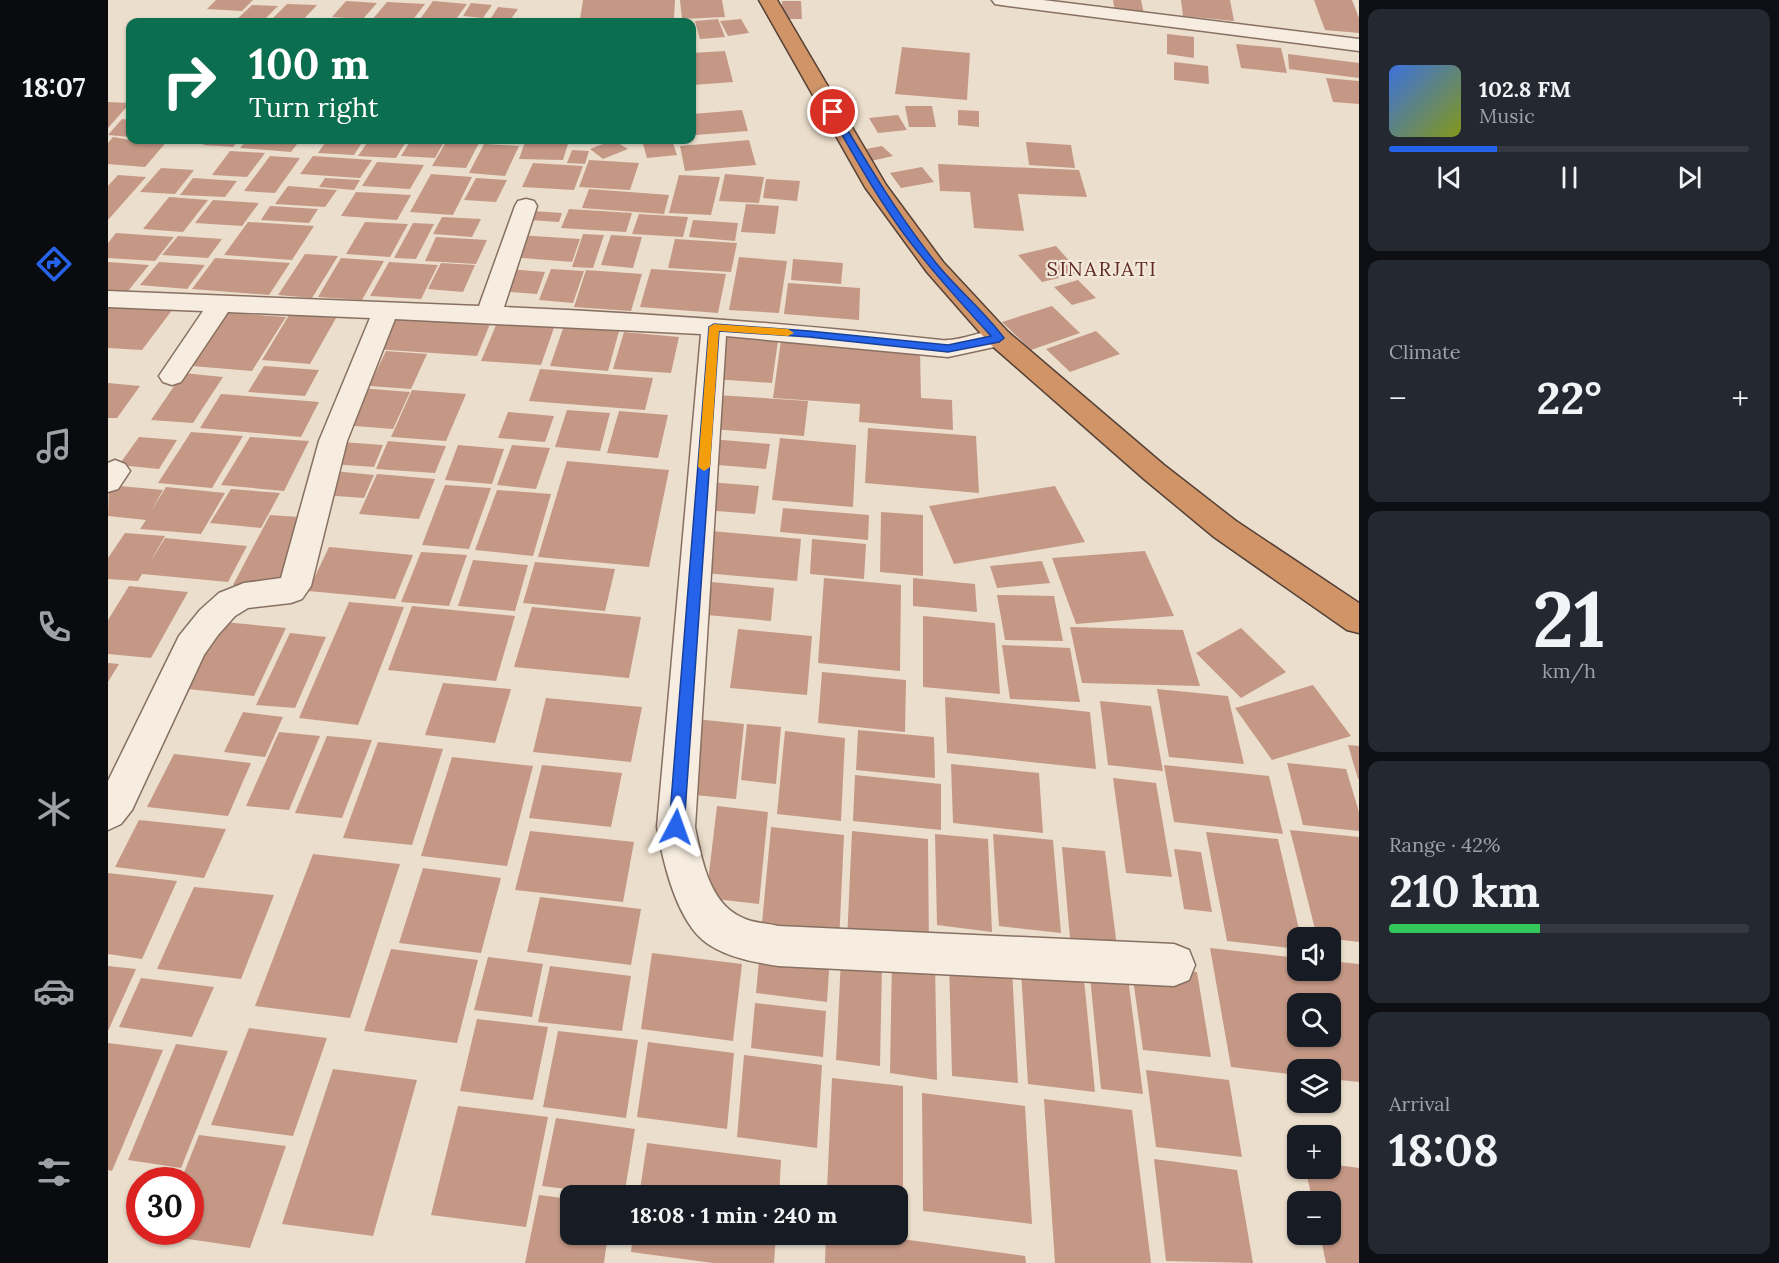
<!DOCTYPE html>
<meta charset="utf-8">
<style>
:root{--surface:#171b24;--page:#242831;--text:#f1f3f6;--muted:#9ea1a6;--line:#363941;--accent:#2563eb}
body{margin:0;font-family:Lora,serif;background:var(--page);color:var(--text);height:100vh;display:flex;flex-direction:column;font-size:22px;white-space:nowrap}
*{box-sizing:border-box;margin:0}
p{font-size:20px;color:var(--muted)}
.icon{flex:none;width:33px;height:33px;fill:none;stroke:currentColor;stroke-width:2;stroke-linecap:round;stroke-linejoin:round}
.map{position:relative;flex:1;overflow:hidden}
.sheet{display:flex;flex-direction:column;gap:9px;padding:9px;background:#0d0f14;width:420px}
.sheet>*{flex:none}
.top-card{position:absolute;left:18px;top:18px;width:570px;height:126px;border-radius:12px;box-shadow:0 2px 4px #0004;background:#0b6e4f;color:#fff;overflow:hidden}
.fabs{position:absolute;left:1179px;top:927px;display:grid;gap:12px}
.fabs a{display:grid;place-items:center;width:54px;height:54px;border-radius:12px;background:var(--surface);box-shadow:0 2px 4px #0004;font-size:30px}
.speed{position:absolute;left:18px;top:1167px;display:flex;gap:12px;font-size:30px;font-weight:700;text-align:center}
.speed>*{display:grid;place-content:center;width:78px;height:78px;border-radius:50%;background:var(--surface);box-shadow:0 2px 4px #0004;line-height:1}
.speed .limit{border:9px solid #d22;background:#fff;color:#111}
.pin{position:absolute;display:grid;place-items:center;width:51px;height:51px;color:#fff;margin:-26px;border:3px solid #fff;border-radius:50%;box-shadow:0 2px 6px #0007}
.me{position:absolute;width:66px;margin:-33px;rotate:4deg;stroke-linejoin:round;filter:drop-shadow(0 0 4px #0008)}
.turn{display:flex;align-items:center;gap:21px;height:126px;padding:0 24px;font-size:27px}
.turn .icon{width:78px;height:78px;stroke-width:2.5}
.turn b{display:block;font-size:42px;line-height:51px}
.big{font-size:45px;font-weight:800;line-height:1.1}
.sheet .widget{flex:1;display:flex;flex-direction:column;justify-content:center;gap:9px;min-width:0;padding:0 21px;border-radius:12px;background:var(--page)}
.sheet .dial{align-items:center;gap:0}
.dial b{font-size:78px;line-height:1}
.song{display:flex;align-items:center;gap:18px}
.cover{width:72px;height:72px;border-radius:9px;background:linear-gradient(135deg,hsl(220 70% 55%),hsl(70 70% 35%))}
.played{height:6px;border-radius:3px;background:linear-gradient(90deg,var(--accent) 30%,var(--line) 30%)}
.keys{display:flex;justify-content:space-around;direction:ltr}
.heat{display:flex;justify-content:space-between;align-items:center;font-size:33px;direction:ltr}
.charge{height:9px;border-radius:4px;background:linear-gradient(90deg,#34c759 42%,var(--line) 0)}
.trip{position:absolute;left:452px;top:1185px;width:348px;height:60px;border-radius:12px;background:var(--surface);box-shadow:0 2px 4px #0004;font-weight:800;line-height:60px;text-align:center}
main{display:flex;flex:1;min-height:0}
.tabs{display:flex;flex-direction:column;width:108px;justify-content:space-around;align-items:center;background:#090b0e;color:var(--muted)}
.tabs .icon{width:42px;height:42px}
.tabs .active{color:var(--accent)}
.tabs b{font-size:27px;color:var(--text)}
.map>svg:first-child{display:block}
.building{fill:#c59886;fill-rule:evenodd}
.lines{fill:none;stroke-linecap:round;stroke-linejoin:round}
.street-casing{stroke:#877061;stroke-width:3}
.highway-casing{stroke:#554035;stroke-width:3}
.street{fill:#f6ecdf;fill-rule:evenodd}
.highway{fill:#d09467;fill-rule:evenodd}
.route{fill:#2563eb;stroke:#184099;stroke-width:1.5}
.slow{fill:#f59e0b}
.labels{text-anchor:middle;stroke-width:4.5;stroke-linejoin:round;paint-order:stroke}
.far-quarter-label{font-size:20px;letter-spacing:1.5px;fill:#612b27;stroke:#f3e9db}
</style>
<main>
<nav class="tabs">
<b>18:07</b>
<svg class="icon active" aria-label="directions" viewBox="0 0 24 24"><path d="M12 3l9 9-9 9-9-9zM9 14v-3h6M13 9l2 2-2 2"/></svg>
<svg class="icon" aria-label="music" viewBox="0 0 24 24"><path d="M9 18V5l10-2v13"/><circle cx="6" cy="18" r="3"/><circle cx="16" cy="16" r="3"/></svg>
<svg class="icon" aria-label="phone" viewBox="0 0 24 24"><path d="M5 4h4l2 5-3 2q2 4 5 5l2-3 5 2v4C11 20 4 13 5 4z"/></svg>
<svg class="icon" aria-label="climate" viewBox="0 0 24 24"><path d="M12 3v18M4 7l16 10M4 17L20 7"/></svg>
<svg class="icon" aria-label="car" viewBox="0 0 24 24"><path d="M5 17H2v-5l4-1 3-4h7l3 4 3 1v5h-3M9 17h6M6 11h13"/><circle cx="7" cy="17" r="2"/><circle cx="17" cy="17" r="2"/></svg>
<svg class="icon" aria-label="filters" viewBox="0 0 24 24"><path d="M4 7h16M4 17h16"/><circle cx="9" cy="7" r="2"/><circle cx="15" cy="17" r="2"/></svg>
</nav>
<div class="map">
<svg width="1251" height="1263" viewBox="0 0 1251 1263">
<rect width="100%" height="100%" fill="#ebdecc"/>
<!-- building -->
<g class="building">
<polygon points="108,0 145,0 134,11 99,9"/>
<polygon points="475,0 567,0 566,18 472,19"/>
<polygon points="572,0 614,0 617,17 574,19"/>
<polygon points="1005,0 1033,0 1036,14 1007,12"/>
<polygon points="1073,0 1122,0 1126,21 1075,16"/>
<polygon points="1206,0 1244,0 1251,18 1251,33 1217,30"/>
<polygon points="238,1 269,3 255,19 224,17"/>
<polygon points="325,1 359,4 346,22 310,22"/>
<polygon points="674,1 693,1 694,19 675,19"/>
<polygon points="279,2 317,4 303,22 263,21"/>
<polygon points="363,3 384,5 375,18 355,16"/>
<polygon points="179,4 209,5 193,22 161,22"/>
<polygon points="144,5 170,6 154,22 126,22"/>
<polygon points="390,7 410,9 403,19 383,18"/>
<polygon points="610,19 617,37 592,39 587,21"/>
<polygon points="633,19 641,33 620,36 612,21"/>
<polygon points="1059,34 1086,37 1086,58 1059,54"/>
<polygon points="1128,44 1173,48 1179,73 1133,68"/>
<polygon points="794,47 862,53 859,100 787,94"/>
<polygon points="617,51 625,82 584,85 584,53"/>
<polygon points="1180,54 1251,63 1251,78 1181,69"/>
<polygon points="1066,62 1100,66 1101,84 1066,80"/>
<polygon points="1218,78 1251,81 1251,104 1225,102"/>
<polygon points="0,102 22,103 0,128"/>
<polygon points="797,106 824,106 828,127 801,127"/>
<polygon points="634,110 640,131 588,135 584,114"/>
<polygon points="850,110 871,111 871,127 850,125"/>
<polygon points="790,115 799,130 770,133 761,118"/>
<polygon points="14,119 22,120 22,137 0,135"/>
<polygon points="5,137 22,140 60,140 37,167 0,164 0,143"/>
<polygon points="100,140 131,140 125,147 95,145"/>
<polygon points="139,140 192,140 183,152 132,148"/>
<polygon points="219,140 226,140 255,141 246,155 210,153"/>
<polygon points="261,140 299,140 288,158 250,156"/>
<polygon points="303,140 337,140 327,158 293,156"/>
<polygon points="358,140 402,140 400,144 357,142"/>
<polygon points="505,140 520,149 495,159 482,149"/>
<polygon points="534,140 564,140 569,155 539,158"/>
<polygon points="641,140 648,165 577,171 572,146"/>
<polygon points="338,142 371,143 358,168 324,166"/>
<polygon points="417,142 460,144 455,160 411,159"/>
<polygon points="918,142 963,145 967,168 921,165"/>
<polygon points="376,144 411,146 397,176 361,173"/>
<polygon points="774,146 785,156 763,161 753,150"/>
<polygon points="464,150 481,151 477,164 459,163"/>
<polygon points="122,151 157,153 139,177 104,175"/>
<polygon points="162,156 192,158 167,193 136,191"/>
<polygon points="205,156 264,160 252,178 192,174"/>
<polygon points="481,160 531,163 522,190 471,187"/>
<polygon points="269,162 316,165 302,189 254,186"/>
<polygon points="425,163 475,166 466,190 414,187"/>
<polygon points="830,164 971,170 979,197 910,194 916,231 866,228 862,192 832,191"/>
<polygon points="814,167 826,182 793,188 782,173"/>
<polygon points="53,168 86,170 67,194 32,192"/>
<polygon points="323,174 364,177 345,215 302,212"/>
<polygon points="617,174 656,177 651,203 611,201"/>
<polygon points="10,175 38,177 0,220 0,186"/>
<polygon points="571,175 612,177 603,215 561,213"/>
<polygon points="85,178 129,181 117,197 72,195"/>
<polygon points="217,178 252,180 246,190 211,187"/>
<polygon points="368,178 399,180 388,202 356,200"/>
<polygon points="658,179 692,181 689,201 655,198"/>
<polygon points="180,186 229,190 217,207 167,204"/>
<polygon points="481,189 561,195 556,214 474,208"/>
<polygon points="248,192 303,195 289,220 233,216"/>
<polygon points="61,197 100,200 75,232 35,229"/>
<polygon points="105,200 151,203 134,226 87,223"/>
<polygon points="638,204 671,206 667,234 633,232"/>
<polygon points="162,206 210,209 201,223 153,220"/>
<polygon points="461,209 524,213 518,232 453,228"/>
<polygon points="425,211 454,213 451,222 421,220"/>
<polygon points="531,214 580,217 575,237 524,234"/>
<polygon points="334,217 373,219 364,237 325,234"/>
<polygon points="585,220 630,223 627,241 581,237"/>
<polygon points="140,222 206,226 184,260 116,255"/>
<polygon points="257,222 300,224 282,257 238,254"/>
<polygon points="305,223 326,224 308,259 286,258"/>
<polygon points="8,233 66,237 47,261 0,258 0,243"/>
<polygon points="475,234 496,235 485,268 464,267"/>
<polygon points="411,235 472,239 464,262 402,257"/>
<polygon points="503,235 534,237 525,268 493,265"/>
<polygon points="70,236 114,239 100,258 54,255"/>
<polygon points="328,237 379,240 368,264 317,261"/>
<polygon points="567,239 629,243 623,272 560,268"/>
<polygon points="948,246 972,273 934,282 910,255"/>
<polygon points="197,254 230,256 204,298 170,295"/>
<polygon points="631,257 679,261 671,313 621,310"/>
<polygon points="107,258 182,263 161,295 84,289"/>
<polygon points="233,258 276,261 254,300 210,297"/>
<polygon points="685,259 735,263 733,284 683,280"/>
<polygon points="0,262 41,265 20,291 0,290"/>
<polygon points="51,262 97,265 79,289 32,285"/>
<polygon points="281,262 330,265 313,299 262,296"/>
<polygon points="333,263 367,265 355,292 320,289"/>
<polygon points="400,269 437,272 429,294 391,291"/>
<polygon points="443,269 476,271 465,303 431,300"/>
<polygon points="543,269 618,274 610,313 532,307"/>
<polygon points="478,270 534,274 523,311 466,307"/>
<polygon points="970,280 988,298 964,305 946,287"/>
<polygon points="680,283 752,288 751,320 676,314"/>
<polygon points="0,305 65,309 34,350 0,348"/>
<polygon points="944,306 972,333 923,350 894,322"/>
<polygon points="285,312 384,319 369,356 266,349"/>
<polygon points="120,313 178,317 144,371 84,366"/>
<polygon points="181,315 228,318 202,364 154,360"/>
<polygon points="391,318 448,322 433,365 373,361"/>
<polygon points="458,320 513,324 500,371 442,366"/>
<polygon points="988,331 1012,354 962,372 938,349"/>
<polygon points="516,332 571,337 563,373 505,369"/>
<polygon points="614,337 670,341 664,383 605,379"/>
<polygon points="673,340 812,351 813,398 844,400 845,430 751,422 752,404 665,398"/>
<polygon points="278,351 319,354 303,389 261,386"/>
<polygon points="156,366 211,370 197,396 140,392"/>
<polygon points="432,369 545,378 537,410 421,401"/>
<polygon points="75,373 115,377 85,423 43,420"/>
<polygon points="0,383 32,386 9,418 0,418"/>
<polygon points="253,388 302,392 285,429 234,425"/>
<polygon points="304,390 358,394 338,441 283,437"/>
<polygon points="113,394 211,402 193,437 92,428"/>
<polygon points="609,395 700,401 696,436 603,429"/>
<polygon points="459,410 502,413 492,451 447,447"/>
<polygon points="511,411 560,415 550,458 499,453"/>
<polygon points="400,412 446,416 437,442 390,438"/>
<polygon points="760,428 868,436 871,493 757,483"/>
<polygon points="83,432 135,436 104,488 50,483"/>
<polygon points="31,437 69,440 51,469 11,465"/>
<polygon points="142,437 201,441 176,491 113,485"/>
<polygon points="672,438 748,445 745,507 664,500"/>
<polygon points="603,439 662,444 658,469 598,464"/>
<polygon points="280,441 338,446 327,473 268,469"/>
<polygon points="234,442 275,445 266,467 223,464"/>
<polygon points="350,445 396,449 384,484 337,480"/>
<polygon points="404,445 442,448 428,489 389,485"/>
<polygon points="459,461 561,470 541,567 430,557"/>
<polygon points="226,471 266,475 256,498 214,495"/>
<polygon points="269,474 327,479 311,519 251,514"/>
<polygon points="601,482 651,486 647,514 596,510"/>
<polygon points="1,485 55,490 42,513 58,487 117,493 93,534 32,529 38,520 0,516"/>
<polygon points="337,485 383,488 361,549 314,545"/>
<polygon points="947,486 977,542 846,564 821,506"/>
<polygon points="123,489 172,493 153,528 102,523"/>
<polygon points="389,490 443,494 425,556 367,550"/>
<polygon points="675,508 761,515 760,540 672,532"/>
<polygon points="773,512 815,515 815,576 772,572"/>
<polygon points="162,515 205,518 170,589 125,585"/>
<polygon points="603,531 693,539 689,581 596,573"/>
<polygon points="17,533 57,536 41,564 57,538 139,546 120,582 34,574 30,581 0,579 0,558"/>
<polygon points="704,539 758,544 756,579 702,574"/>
<polygon points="221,547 305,555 287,599 200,591"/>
<polygon points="1037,551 1066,616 968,624 944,558"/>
<polygon points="313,552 359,555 341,606 293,602"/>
<polygon points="365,560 420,565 407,611 350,606"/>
<polygon points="934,561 942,583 889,588 882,566"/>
<polygon points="427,562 507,569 497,611 415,603"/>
<polygon points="716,578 793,585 792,671 710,663"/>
<polygon points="805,578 867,584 869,612 805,606"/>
<polygon points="604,582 666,588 663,621 599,615"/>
<polygon points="21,586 80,592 43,658 0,654 0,620"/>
<polygon points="889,595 946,596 955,641 897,640"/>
<polygon points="241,602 296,607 250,725 191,718"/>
<polygon points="304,606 407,616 388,681 280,670"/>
<polygon points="424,607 533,617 521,678 406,667"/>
<polygon points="815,616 887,623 892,694 815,687"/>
<polygon points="105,621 178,628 146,696 70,688"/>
<polygon points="962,627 1075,630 1092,686 974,683"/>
<polygon points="1133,628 1178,672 1133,698 1088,653"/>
<polygon points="630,629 704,636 699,695 622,688"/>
<polygon points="182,633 218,637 187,708 148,705"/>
<polygon points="894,645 962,648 972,702 902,699"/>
<polygon points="0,663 11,664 0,682"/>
<polygon points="714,672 798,680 797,732 710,723"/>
<polygon points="335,683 403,689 387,743 317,735"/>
<polygon points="1205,685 1243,736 1164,760 1127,708"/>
<polygon points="1049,689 1120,696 1136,764 1061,757"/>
<polygon points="837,697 982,712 988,769 839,753"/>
<polygon points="438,698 534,707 523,762 425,752"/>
<polygon points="992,701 1043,706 1055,771 1000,765"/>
<polygon points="135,712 175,717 157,757 116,752"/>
<polygon points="587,719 636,724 628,799 576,794"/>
<polygon points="639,724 673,727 668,784 633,780"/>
<polygon points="750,730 826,737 827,778 748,770"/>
<polygon points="677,731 737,738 733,821 669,814"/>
<polygon points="171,732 212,736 181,810 138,806"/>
<polygon points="219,736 264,740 234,818 187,813"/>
<polygon points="270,742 335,749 304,845 235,838"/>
<polygon points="1240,745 1251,746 1251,779 1250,779"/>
<polygon points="66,754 143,763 120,816 39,807"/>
<polygon points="344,757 425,766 399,866 313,856"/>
<polygon points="1179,763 1238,769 1251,812 1251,831 1195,825"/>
<polygon points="843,764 931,773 935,833 845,823"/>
<polygon points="434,765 514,773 503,827 421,818"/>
<polygon points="1056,765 1161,776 1175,834 1066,822"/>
<polygon points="747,775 833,784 833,830 745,821"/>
<polygon points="1005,778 1048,783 1064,877 1018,873"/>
<polygon points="609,806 660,812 651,904 598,898"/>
<polygon points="31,820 118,829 96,878 7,867"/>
<polygon points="663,827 736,835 731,943 653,934"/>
<polygon points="1182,830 1251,837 1251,942 1209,937"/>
<polygon points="422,831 526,842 515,902 407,890"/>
<polygon points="744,831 820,839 821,951 739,941"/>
<polygon points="1098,832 1170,839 1193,938 1190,938 1190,949 1119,941"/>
<polygon points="827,834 880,839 884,932 829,925"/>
<polygon points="885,834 945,840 953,933 891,926"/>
<polygon points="954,847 997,851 1010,955 963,950"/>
<polygon points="1066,849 1093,852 1104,912 1076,909"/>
<polygon points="205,854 292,864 242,1018 147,1006"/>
<polygon points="315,868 393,878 373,953 291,943"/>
<polygon points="0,873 69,881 34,959 0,954"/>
<polygon points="86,887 166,895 133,979 49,969"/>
<polygon points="432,897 533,909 523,965 419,952"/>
<path d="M1102 948 1190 958V970H1222V961L1251 964V1082L1222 1079V1070H1190V1075L1123 1067ZM1190 1004H1222V1036H1190Z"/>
<polygon points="283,949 370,960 349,1043 256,1031"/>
<polygon points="652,949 722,956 719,1002 648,993"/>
<polygon points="544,953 634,964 625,1041 533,1029"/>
<polygon points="784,956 827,961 829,1080 782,1073"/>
<polygon points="380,957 435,964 424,1017 366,1010"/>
<polygon points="733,959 774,965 772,1066 728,1060"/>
<polygon points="841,961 904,969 910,1083 844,1076"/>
<polygon points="1023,965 1089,972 1103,1057 1035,1050"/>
<polygon points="0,966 28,969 0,1031"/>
<polygon points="442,966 523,976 514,1031 430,1022"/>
<polygon points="981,966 1019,970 1035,1094 993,1089"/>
<polygon points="913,971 976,979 987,1092 920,1084"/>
<polygon points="33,978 106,987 84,1037 11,1027"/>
<polygon points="647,1003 718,1011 715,1057 643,1048"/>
<polygon points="369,1019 440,1027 425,1100 352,1091"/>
<polygon points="141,1028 219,1038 185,1136 103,1125"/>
<polygon points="450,1031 530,1040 518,1118 435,1107"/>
<polygon points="540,1042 626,1053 619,1129 529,1117"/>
<polygon points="0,1043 55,1050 4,1171 0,1170"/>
<polygon points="68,1044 120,1051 73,1168 20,1160"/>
<polygon points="636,1055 714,1065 709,1148 629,1137"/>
<polygon points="225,1069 309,1080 265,1236 174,1224"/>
<polygon points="1038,1070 1121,1080 1134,1157 1048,1147"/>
<polygon points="724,1078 795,1086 795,1201 789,1200 789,1196 759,1196 719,1190"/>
<polygon points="814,1093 917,1106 924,1224 815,1211"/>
<polygon points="936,1099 1024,1110 1043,1263 947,1263"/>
<polygon points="350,1106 440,1117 418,1227 323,1215"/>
<polygon points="448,1118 527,1129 516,1196 434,1186"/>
<polygon points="91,1135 178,1146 142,1248 52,1235 53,1232 82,1232 82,1180 73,1180"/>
<polygon points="539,1143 673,1160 671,1196 531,1196"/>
<polygon points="1046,1159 1129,1170 1145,1263 1058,1261"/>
<polygon points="1222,1164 1251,1168 1251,1263 1218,1263 1212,1234 1222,1234 1222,1202 1205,1202 1197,1168 1222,1168"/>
<polygon points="431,1195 462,1199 462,1234 500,1234 496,1263 417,1263"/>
<polygon points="525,1234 668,1234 666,1263 605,1263 523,1252"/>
<polygon points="718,1234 757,1234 917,1256 918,1263 717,1263"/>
</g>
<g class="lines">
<!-- street casing -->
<g class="street-casing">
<g id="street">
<polygon points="884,0 935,0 1251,39 1251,51 893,5 887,4"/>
<path d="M418 199 426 201 429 206 396 307C542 313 688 324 833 340 856 342 878 326 900 332L904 338 900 344 840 357 618 336 587 827C593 857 601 903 633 917 644 923 658 923 670 926L1066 944 1081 950 1087 965 1081 980 1066 986 670 966C646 962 621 958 600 944 569 923 555 862 549 827L593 334 287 319 239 441 203 586 194 599 183 603 140 608 127 616 110 635 96 655 24 810 13 824 0 830V781L71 636 92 610 111 593 136 583 173 578 211 441 262 318 120 312 73 382 64 385 55 382 51 376 95 311 0 307V291L371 306 407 206 410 201Z"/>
<polygon points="7,460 17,464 22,471 10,489 0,492 0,463"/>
</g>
</g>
<!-- highway casing -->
<g class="highway-casing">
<polygon id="highway" points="651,0 669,0 778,185 835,262 900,332 1056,465 1128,521 1251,603 1251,633 1239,630 1106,537 1036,479 882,344 819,272 757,187"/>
</g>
<!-- street -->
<use href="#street" class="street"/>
<!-- highway -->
<use href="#highway" class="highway"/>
</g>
<!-- route -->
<path class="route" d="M725 110 729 112C760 165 790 215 828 263 849 289 876 311 896 338L891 342 840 352 701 337 611 331 576 827 574 833 568 835 563 833 561 827 601 327 606 324 701 331 840 345 883 336C853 303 823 270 796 234 768 196 745 154 721 112Z"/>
<!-- slow -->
<polygon class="slow" points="606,324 680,329 686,333 680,336 611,331 602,467 596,471 590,467 601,327"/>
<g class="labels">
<!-- far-quarter labels -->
<g class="far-quarter-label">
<text x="994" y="276">SINARJATI</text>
</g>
</g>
</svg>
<div class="fabs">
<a><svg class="icon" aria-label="sound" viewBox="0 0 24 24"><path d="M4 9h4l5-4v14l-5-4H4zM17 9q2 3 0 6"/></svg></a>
<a><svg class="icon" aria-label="search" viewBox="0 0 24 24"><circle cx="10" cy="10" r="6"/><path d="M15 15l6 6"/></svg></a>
<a><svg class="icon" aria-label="layers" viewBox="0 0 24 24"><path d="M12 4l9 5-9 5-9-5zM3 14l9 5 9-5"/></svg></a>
<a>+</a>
<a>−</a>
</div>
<div class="speed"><div class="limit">30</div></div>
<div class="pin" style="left:725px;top:112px;background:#d93025"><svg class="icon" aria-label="arrive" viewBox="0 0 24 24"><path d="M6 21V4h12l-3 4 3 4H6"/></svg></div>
<svg class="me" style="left:568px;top:827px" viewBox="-20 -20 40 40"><path d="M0-17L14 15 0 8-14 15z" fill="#2563eb" stroke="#fff" stroke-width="4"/></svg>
<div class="trip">18:08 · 1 min · 240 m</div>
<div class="top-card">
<div class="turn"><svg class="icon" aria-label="right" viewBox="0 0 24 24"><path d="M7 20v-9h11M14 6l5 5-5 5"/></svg><div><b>100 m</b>Turn right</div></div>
</div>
</div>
<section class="sheet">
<div class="widget">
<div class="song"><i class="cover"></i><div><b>102.8 FM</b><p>Music</p></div></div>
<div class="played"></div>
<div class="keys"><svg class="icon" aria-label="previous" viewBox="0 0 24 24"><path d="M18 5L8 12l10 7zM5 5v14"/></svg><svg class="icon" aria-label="pause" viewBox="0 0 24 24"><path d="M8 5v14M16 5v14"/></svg><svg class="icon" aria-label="next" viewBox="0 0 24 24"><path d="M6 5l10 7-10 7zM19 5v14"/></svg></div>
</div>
<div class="widget"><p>Climate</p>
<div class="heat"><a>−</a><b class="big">22°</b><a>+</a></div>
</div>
<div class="widget dial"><b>21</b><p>km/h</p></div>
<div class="widget"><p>Range · 42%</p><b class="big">210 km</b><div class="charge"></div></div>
<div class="widget"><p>Arrival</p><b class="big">18:08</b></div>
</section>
</main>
